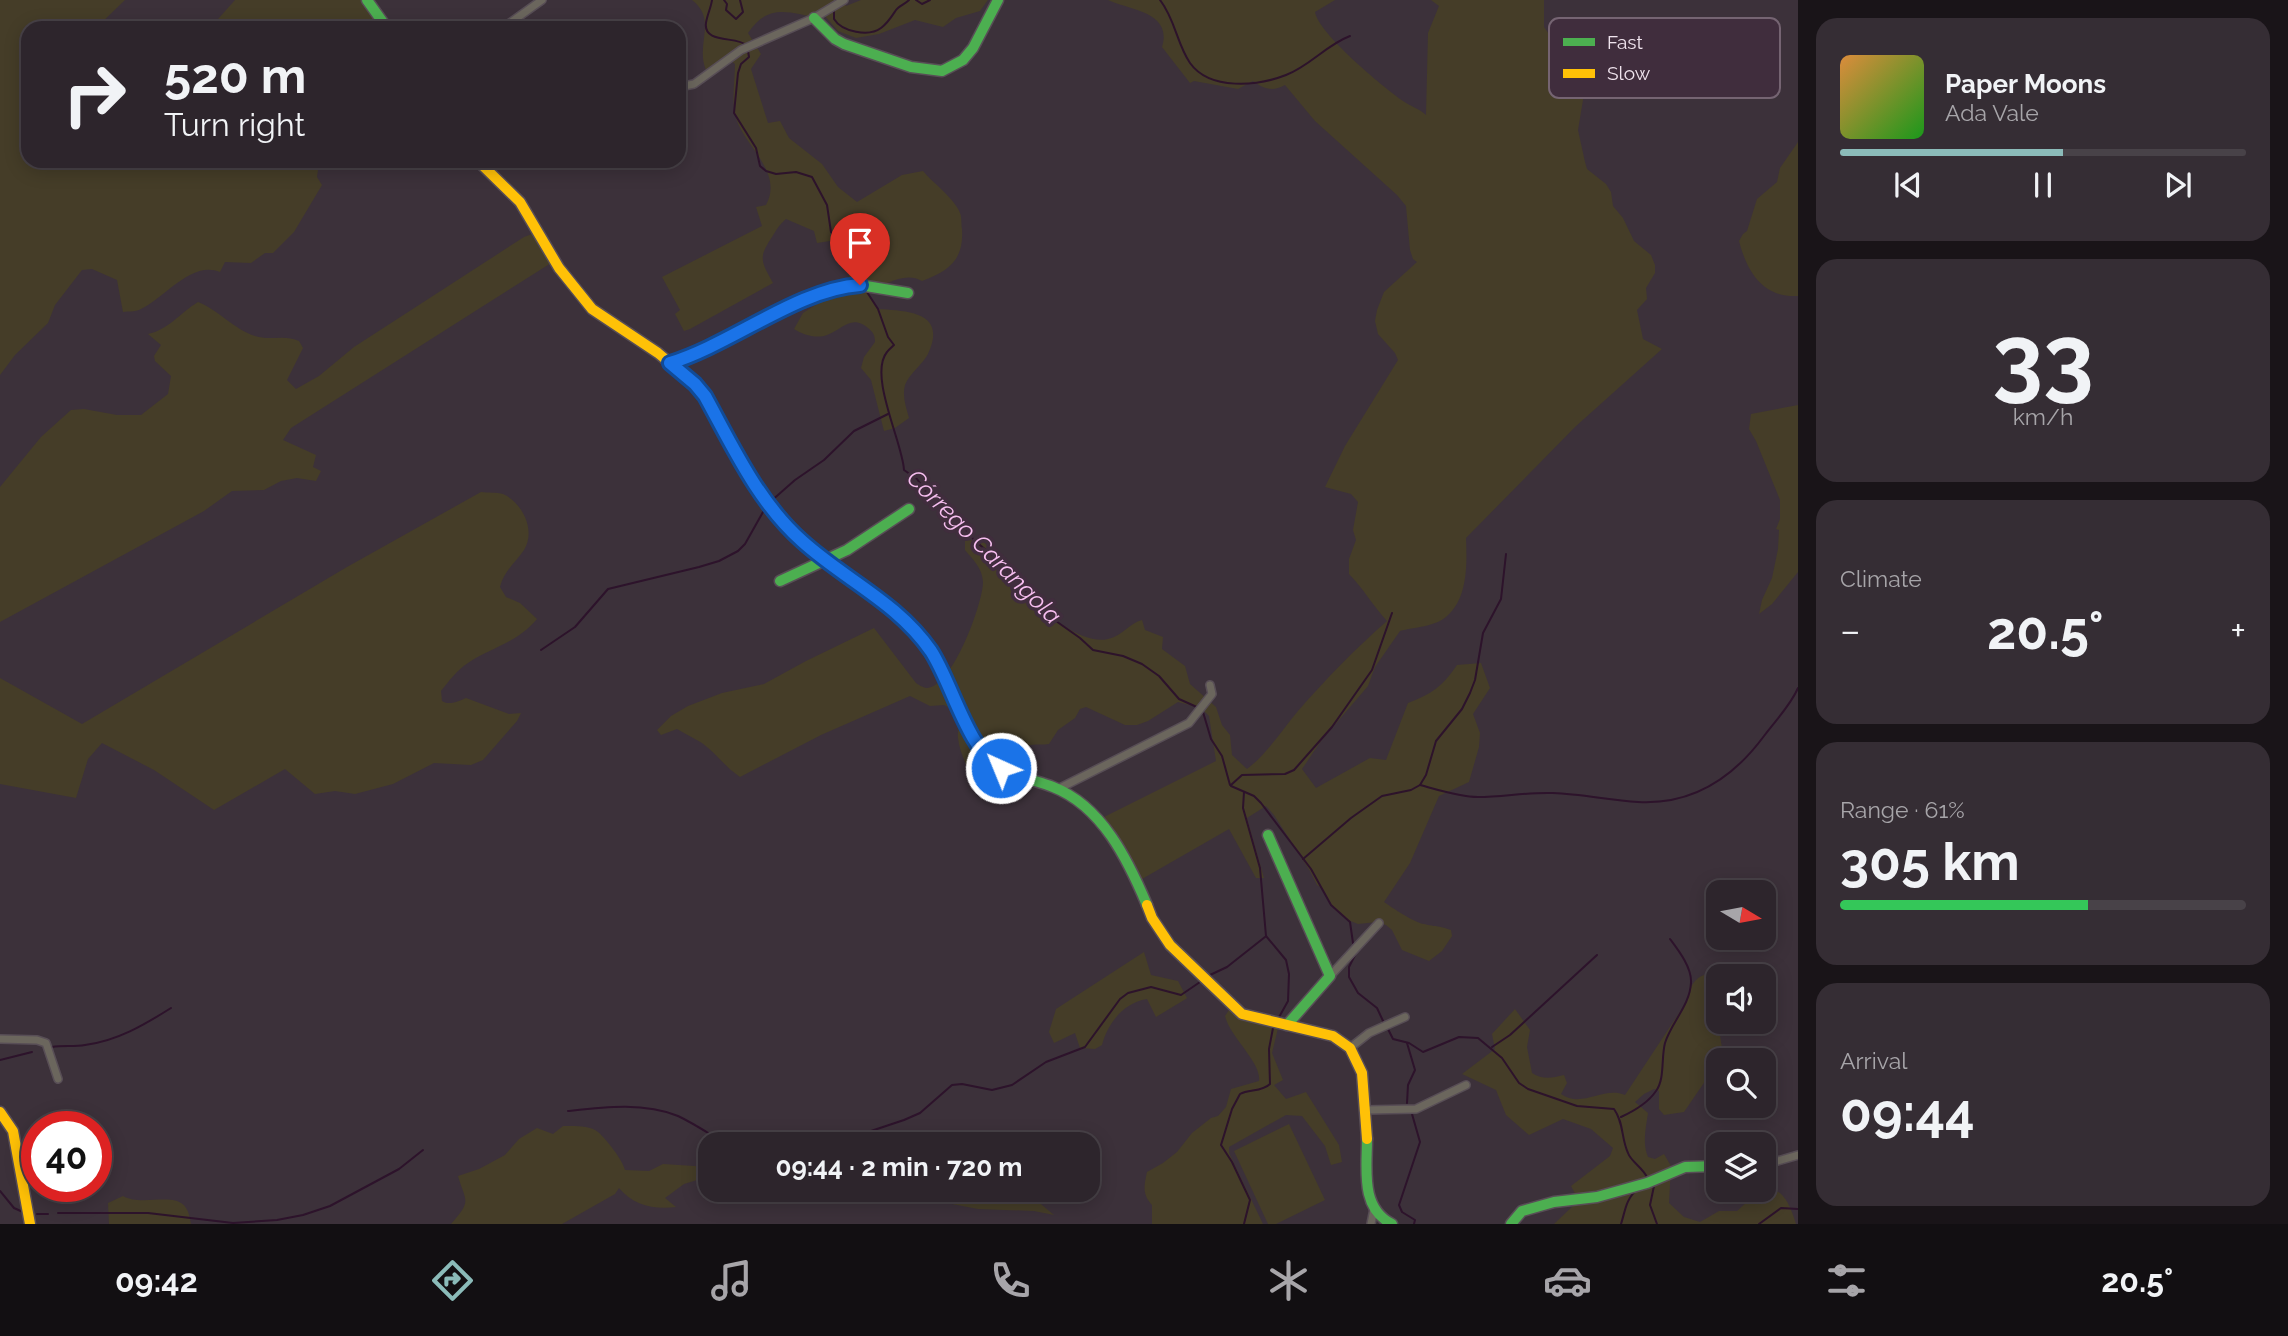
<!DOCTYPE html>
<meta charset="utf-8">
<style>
:root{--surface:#2d252c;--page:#352d34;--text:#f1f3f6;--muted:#a7a5a9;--line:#484248;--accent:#8bbbb9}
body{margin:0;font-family:Raleway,sans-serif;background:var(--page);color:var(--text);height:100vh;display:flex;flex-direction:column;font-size:26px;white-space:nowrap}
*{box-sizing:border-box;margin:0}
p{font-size:23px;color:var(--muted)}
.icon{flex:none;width:38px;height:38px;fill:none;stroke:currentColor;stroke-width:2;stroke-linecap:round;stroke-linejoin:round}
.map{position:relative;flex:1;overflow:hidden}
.side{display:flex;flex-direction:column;gap:18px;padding:18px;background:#191418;width:490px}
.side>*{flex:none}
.top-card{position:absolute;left:21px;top:21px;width:665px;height:147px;border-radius:21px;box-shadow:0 4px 18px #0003,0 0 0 2px var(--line);background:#2d252c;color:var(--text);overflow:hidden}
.needle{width:46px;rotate:100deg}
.buttons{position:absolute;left:1706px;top:880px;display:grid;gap:14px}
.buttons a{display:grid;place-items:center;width:70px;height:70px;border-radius:14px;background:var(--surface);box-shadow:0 4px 18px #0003,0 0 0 2px var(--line);font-size:35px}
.speed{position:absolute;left:21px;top:1111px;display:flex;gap:14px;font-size:35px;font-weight:700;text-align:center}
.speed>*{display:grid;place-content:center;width:91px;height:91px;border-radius:50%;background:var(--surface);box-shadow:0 4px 18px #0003,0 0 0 2px var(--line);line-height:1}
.speed .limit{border:10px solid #d22;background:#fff;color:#111}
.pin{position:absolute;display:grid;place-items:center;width:60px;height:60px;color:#fff;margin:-72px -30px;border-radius:50% 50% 50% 0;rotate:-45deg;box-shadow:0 0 7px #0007}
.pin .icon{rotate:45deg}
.me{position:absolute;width:77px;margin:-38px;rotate:316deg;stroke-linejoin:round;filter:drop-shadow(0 0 5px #0008)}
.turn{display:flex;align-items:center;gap:24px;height:147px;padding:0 28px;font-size:32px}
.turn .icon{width:91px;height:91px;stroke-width:2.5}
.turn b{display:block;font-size:49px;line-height:60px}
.big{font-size:52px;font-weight:700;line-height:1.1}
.side .tile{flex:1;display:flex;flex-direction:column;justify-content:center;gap:10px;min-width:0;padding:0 24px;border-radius:21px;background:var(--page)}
.side .dial{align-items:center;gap:0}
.dial b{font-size:91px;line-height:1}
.song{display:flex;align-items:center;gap:21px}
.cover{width:84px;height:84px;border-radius:10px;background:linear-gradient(135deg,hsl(30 70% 55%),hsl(120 70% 35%))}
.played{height:7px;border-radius:4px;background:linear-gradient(90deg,var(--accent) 55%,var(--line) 55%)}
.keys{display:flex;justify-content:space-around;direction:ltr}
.heat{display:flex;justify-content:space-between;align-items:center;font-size:38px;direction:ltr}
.charge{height:10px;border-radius:5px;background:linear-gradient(90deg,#34c759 61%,var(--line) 0)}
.trip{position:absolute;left:698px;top:1132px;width:402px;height:70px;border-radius:21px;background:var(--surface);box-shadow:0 4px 18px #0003,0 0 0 2px var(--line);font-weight:700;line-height:70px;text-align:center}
.tabs{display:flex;height:112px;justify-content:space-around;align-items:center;background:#120f12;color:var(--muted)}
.tabs .icon{width:49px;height:49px}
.tabs .active{color:var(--accent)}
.tabs b{font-size:32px;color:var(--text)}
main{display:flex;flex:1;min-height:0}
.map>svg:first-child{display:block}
.green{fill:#453d28}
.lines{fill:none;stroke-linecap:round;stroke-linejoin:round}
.stream{stroke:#2d132b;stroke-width:2}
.street-casing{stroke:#584e56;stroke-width:10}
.fast-casing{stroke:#584e56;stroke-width:13}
.slow-casing{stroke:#584e56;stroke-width:13}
.street{stroke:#6b665d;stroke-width:7}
.fast{stroke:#4caf50;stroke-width:10}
.slow{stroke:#ffc107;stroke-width:10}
.route-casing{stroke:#114b97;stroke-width:18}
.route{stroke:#1a73e8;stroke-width:12}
.labels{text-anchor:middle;stroke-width:7;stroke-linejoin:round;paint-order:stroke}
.water-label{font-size:24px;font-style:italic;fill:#f6beef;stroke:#402d3d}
.key{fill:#402d3d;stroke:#756472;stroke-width:2}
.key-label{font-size:19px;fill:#f0e4ee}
</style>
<main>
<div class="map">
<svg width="1798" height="1224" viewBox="0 0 1798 1224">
<rect width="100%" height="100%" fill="#3c313a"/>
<!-- green -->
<g class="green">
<path d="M0 0H125L96 28H28V161H325L318 170 317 177 322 185 294 232 273 253H265L251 263 225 262 220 272C191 260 163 300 139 310 134 312 128 311 123 312L117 280 92 269 82 270 55 305 48 323 15 355 0 375Z"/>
<polygon points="235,0 363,0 381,23 373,28 210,28"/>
<path d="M692 0H844L846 6 861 0H988L980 11 956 18 943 27 915 20 879 34 856 38 838 31 824 15 819 18C788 12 768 3 748 33L761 54 751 69 768 123 780 121 789 138 822 164 838 187 857 202 902 175 923 171C933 183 955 199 960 213 962 217 961 225 962 229 964 260 949 271 922 281 905 271 884 285 868 293L878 309C906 311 948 311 928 354 922 365 909 374 905 385 902 396 906 407 909 418L895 428 884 431 871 380 861 368 864 357 875 342C875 335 873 332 868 328 851 314 843 329 827 335 817 339 803 335 794 329L803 313 834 293 849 276C847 256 843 258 830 246V241L817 243 814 231 786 219C779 225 777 229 772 237 758 258 761 261 773 283L690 329 684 331 675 314 680 310 662 277 762 226 756 207 766 205C784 172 744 146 736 118 731 101 735 81 735 64L730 60 711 73 706 70C695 44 718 20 692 0Z"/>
<path d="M1108 0H1335L1315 12C1318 33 1383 87 1403 101 1410 106 1420 109 1426 115L1428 33 1439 6 1431 0H1544V27L1551 37C1569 41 1586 26 1602 33L1603 38 1585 55 1587 76 1578 130 1585 162 1587 169 1606 184 1611 192 1613 206 1623 218 1634 241 1651 255 1655 265V273L1646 288 1647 299 1637 310 1643 339 1662 349 1575 427 1466 538C1467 564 1468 598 1447 616 1435 627 1414 627 1400 631L1375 667 1368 686 1321 741 1302 769 1316 788 1370 758 1386 760 1408 703C1433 693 1442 687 1457 665L1481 663 1490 688 1473 714 1480 733 1479 747 1469 782 1439 796 1410 863 1384 902C1391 907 1415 923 1424 924 1436 927 1437 925 1451 930L1452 936 1442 951 1429 961 1402 950 1392 930 1386 925 1377 922 1358 924 1348 920 1334 909 1323 889 1317 885 1310 871 1274 815 1266 806 1247 818 1264 878H1256L1229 829 1142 879 1127 849 1104 817 1216 761 1209 716 1201 708 1178 702 1148 721 1137 725H1125L1086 707 1080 709 1075 718 1058 730 1049 744C1043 745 1037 744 1031 745 1017 749 1004 773 1000 787L982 795C973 778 960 757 958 738 957 732 960 726 959 721 957 713 951 708 944 705L930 706 910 696 821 735 740 777C724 766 716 753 702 743 694 738 685 734 677 729L661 735 657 730 671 716 688 706 722 693 764 684 806 661 874 628 916 683C919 685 922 687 926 688 952 689 983 603 983 582 982 567 973 560 965 550V541L980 539 990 548 1020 602H1036C1050 618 1085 645 1108 639 1122 636 1130 623 1142 620L1145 630 1163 637 1162 649 1185 666 1190 684 1216 707 1222 725 1230 735 1232 755 1247 769C1267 754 1282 730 1298 711 1326 679 1355 649 1387 621 1373 606 1363 588 1349 574V559L1356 540 1353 530 1358 502 1351 494 1325 487 1345 446 1398 360 1395 353 1378 334 1375 321 1377 310 1384 292 1417 262 1413 259 1410 250 1406 206 1397 195 1315 121 1285 85C1272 92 1264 89 1253 81L1238 89 1194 81 1190 83 1162 47C1173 11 1128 10 1108 0Z"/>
<path d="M1798 142V296C1763 298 1747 272 1739 241L1743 234 1747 231 1757 199 1777 182 1780 168Z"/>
<path d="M543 230 559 258 291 428 283 440 316 455 313 467 321 471 316 481 297 478 281 481 264 490 232 491 204 511 0 622V487L41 437 71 410 84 409 117 415H141L168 394 171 376 155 361 154 356 161 345 148 334C168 330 180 313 198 302 217 309 235 330 255 336 270 341 285 334 299 341L303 348 287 380 296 389 319 376 354 347 524 237Z"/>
<polygon points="1798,405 1798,572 1772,604 1759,614 1762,600 1772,578 1778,549 1779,530 1776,529 1780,519 1780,500 1756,441 1749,429 1751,414"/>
<path d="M481 492C487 493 497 492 503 494 523 503 536 531 524 550 515 563 504 571 500 587L506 597 520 603 537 619C517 643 492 647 468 663 457 670 449 681 441 691L442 701C450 706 459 701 466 698L509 714 521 713 517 721 483 760 471 765 434 763 393 784 355 794 335 791 315 794 285 769 214 810 154 770 102 743 88 759 76 798 0 784V678L82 724 347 567Z"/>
<path d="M1144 952 1151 975 1178 981 1187 998 1189 997 1156 1017 1147 999C1123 1003 1108 1023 1102 1045L1095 1049 1080 1048 1075 1033 1054 1043 1049 1032 1056 1009Z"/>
<path d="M1737 970H1754L1759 976H1718V1022L1723 1055 1684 1112 1664 1115 1659 1109V1091L1654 1089 1644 1094 1635 1102 1648 1113C1646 1127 1642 1143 1648 1157L1655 1159 1664 1154 1671 1166 1669 1203 1684 1217 1700 1222 1719 1211H1737C1768 1182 1783 1180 1796 1224H1554L1576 1203 1578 1199 1571 1186 1610 1156 1613 1148 1591 1129 1563 1119 1529 1135 1506 1115 1496 1090 1462 1074 1495 1049 1492 1034 1515 1009 1530 1030 1527 1047 1532 1073C1543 1080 1552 1078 1564 1075L1567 1083 1561 1094C1582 1109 1603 1086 1625 1095L1687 1001C1693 968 1710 975 1737 970Z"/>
<path d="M1231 1007 1279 1024 1272 1053 1283 1080 1274 1085 1286 1099 1306 1092 1339 1145 1342 1162 1331 1165 1325 1146 1302 1116 1286 1115 1229 1147V1153L1263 1224H1152V1205C1142 1194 1144 1186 1147 1172L1163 1163 1177 1152 1192 1133 1211 1118 1218 1116 1226 1107 1231 1089 1259 1081C1262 1063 1230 1037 1225 1016Z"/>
<polygon points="1289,1124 1325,1200 1276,1224 1268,1224 1234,1151"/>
<path d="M563 1126C573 1126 590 1125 598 1132 607 1140 622 1159 625 1170L649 1171 663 1164 710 1167V1176L684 1184 665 1198 676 1207C654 1210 633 1205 619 1188L615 1194 562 1224H451C472 1200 466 1203 458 1176L479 1169 505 1155 519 1139 537 1128 553 1134Z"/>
<polygon points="840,1130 856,1132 861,1144 804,1144 823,1134"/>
<polygon points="786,1190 961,1190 972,1192 976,1190 1024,1190 1054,1215 1034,1211 978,1209 952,1204 897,1204 861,1197"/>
<path d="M123 1196C141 1207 176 1191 186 1208 189 1212 190 1219 191 1224H109L108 1203Z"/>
</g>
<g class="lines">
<!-- stream -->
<g class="stream">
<path d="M712 0C711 8 707 15 706 23 703 44 737 36 746 45"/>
<polyline points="724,0 727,4 726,10 736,19 743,12 740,0"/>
<polyline points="916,0 922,4 930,0"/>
<path d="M1160 0C1175 19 1177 44 1190 63 1210 91 1258 86 1286 75 1310 66 1326 45 1350 36"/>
<path d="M834 8V19C842 32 869 37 881 28 888 23 892 16 896 10 899 6 905 4 909 0"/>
<polyline points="748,51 749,57 741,64 738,73 734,113 756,148 760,166 766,171 776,174 796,172 812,177 827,205 831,232 855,254 860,263 863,281"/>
<path d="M865 289 878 309 888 337 894 345C892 347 889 349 887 352 868 375 903 444 904 470L917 479 929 496 954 515 974 540 1006 567 1020 582 1030 600 1046 614 1080 638 1093 650 1123 656 1142 664 1159 676 1179 699 1199 708"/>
<polyline points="770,502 795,480 824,460 854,431 888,414"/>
<polyline points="541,650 575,627 608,589 699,567 719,561 738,551 745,544 763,512"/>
<polyline points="1203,712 1211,739 1222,756 1230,785"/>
<polyline points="1231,785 1242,775 1285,774 1294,770 1332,727 1372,670 1392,613"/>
<path d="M1420 785C1439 790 1459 797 1478 797 1503 797 1527 792 1553 793 1581 794 1609 800 1638 802 1692 805 1733 778 1764 736 1775 721 1791 705 1798 688"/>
<polyline points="1231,786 1254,796 1261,803 1311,869 1331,905 1350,922 1353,943"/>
<polyline points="1244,792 1243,808 1260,868 1266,936 1286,960 1289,974 1288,1001 1278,1019"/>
<polyline points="1303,859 1351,818 1382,796 1411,790 1420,785 1426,775 1436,741 1462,709 1470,693 1475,680 1483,633 1501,599 1506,554"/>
<polyline points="1356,953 1349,967 1349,977 1358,993 1377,1008 1384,1023"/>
<polyline points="1210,975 1227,967 1265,937"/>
<path d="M1387 1027 1393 1039 1409 1043 1423 1052 1459 1037 1478 1038 1502 1058 1519 1083 1528 1089 1577 1106 1614 1109C1624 1123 1621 1138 1628 1153 1631 1162 1643 1167 1648 1179"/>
<polyline points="1407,1043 1415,1070 1408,1085 1407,1103"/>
<path d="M52 1047C63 1045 74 1047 85 1045 117 1041 144 1025 171 1008"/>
<polyline points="1492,1047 1510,1035 1597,955"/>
<polyline points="0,1060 32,1052"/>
<path d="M568 1111C604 1107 644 1102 678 1116 695 1124 711 1135 726 1144"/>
<polyline points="1412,1114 1420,1142 1399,1205 1402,1212 1415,1220 1414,1224"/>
<path d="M1621 1117C1634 1111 1648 1103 1656 1091 1665 1079 1661 1058 1665 1043 1671 1023 1690 1005 1691 983 1692 968 1679 951 1670 939"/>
<polyline points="810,1144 849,1134 868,1132 904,1120 920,1113 952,1085 962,1084 992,1090 1012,1085 1046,1062 1085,1047 1120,999 1128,993 1151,987 1181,995 1200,982"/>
<polyline points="1654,1186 1650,1205 1657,1224"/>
<polyline points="0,1191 14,1208 25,1213"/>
<polyline points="58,1213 148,1213 233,1223 277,1220 303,1215 330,1206 399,1169 423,1150"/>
<polyline points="37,1214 48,1214"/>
<path d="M1244 1224 1250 1200 1232 1162 1221 1145 1232 1109 1240 1094C1249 1089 1262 1092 1270 1084L1269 1049 1273 1028"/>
<path d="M1621 1224C1625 1212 1626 1198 1637 1190"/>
<polyline points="1759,1224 1781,1208 1798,1209"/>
</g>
<!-- street casing -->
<g class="street-casing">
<g id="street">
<polyline points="503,28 542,0"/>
<polyline points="679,87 694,84 741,50 814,18 844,0"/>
<polyline points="1058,789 1189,723 1212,694 1210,685"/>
<polyline points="1330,976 1379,923"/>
<polyline points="0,1039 37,1040 46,1043 58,1079"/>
<polyline points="1350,1048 1369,1033 1405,1017"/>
<polyline points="1366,1110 1416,1109 1466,1085"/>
<polyline points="1764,1165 1798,1155"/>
<polyline points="1371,1224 1374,1209"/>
</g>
</g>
<!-- fast casing -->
<g class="fast-casing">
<g id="fast">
<polyline points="367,0 387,28"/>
<polyline points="814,18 835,39 844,44 911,67 942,71 963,60 973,48 998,0"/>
<polyline points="670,363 707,350 792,306 843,286 860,285 908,293"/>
<path d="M775 512C791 530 809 549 829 563 862 587 893 605 919 637 938 660 950 688 962 716 969 729 975 747 986 757 1002 774 1032 779 1053 787 1102 806 1128 860 1147 905"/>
<polyline points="780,581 847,550 909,509"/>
<polyline points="1268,835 1330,976 1287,1025"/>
<path d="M1367 1139C1367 1169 1360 1208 1392 1224"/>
<polyline points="1511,1224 1522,1211 1554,1202 1597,1197 1647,1183 1685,1167 1718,1166"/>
</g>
</g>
<!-- slow casing -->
<g class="slow-casing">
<g id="slow">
<polyline points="478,161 520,202 559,268 592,309 658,353 695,384 705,396 760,494 775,512"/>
<polyline points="1147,905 1152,918 1170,945 1242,1014 1333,1036 1350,1048 1362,1073 1367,1139"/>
<polyline points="0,1112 13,1131 30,1224"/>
</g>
</g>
<!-- street -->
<use href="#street" class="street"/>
<!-- fast -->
<use href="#fast" class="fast"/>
<!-- slow -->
<use href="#slow" class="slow"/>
</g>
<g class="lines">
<!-- route casing -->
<g class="route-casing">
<path id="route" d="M860 285C798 289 732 344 670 363L695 384 705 396C733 447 758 502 802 541 845 580 897 602 931 651 952 683 968 751 1001 768"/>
</g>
<!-- route -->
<use href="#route" class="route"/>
</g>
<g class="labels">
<!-- water labels -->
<g class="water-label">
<text transform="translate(984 547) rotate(45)" y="8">Córrego Carangola</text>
</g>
</g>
<!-- legend -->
<rect x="1549" y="18" width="231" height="80" rx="10" class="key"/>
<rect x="1563" y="38" width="32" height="8" fill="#4caf50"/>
<rect x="1563" y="69" width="32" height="9" fill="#ffc107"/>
<g class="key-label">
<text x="1607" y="49">Fast</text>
<text x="1607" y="80">Slow</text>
</g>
</svg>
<div class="buttons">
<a><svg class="needle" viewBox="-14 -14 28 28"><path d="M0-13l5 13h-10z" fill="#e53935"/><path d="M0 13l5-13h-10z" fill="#a7a5a9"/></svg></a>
<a><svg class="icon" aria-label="sound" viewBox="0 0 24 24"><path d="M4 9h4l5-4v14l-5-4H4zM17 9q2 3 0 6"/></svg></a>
<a><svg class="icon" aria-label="search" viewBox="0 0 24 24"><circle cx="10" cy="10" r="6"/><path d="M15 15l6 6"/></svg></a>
<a><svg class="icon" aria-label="layers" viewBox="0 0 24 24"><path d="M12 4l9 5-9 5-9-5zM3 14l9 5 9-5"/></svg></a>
</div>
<div class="speed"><div class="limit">40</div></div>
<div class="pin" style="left:860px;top:285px;background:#d93025"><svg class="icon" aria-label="arrive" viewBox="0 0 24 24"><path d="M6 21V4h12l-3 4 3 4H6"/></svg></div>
<svg class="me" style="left:1001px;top:768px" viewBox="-20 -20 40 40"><circle r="17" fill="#1a73e8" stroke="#fff" stroke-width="3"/><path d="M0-11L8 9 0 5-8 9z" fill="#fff"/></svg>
<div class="trip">09:44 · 2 min · 720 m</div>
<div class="top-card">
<div class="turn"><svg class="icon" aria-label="right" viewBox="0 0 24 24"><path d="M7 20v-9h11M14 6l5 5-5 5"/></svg><div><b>520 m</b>Turn right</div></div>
</div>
</div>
<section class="side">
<div class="tile">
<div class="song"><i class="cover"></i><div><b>Paper Moons</b><p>Ada Vale</p></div></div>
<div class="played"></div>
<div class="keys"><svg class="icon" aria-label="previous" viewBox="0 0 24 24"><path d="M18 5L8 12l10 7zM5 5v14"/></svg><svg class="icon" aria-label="pause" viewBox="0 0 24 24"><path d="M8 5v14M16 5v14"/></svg><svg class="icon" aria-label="next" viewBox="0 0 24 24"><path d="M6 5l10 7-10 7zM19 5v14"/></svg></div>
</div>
<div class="tile dial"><b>33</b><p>km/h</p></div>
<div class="tile"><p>Climate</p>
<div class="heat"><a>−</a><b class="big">20.5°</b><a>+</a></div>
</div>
<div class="tile"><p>Range · 61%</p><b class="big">305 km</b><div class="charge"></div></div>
<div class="tile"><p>Arrival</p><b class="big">09:44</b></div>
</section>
</main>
<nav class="tabs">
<b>09:42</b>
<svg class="icon active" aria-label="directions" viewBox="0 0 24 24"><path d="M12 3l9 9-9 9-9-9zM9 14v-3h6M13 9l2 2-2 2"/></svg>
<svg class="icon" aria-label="music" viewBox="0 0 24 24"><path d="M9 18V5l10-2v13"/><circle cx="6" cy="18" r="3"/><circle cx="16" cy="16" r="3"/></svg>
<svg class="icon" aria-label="phone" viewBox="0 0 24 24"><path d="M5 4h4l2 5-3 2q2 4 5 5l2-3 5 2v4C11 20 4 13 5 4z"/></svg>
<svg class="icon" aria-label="climate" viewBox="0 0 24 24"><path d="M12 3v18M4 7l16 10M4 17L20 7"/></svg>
<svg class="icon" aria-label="car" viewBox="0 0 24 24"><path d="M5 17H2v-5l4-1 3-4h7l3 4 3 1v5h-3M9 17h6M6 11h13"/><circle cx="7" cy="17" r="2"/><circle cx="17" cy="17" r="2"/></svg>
<svg class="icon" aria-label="filters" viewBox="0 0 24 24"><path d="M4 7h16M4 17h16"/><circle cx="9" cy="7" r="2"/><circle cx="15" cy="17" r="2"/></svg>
<b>20.5°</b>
</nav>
